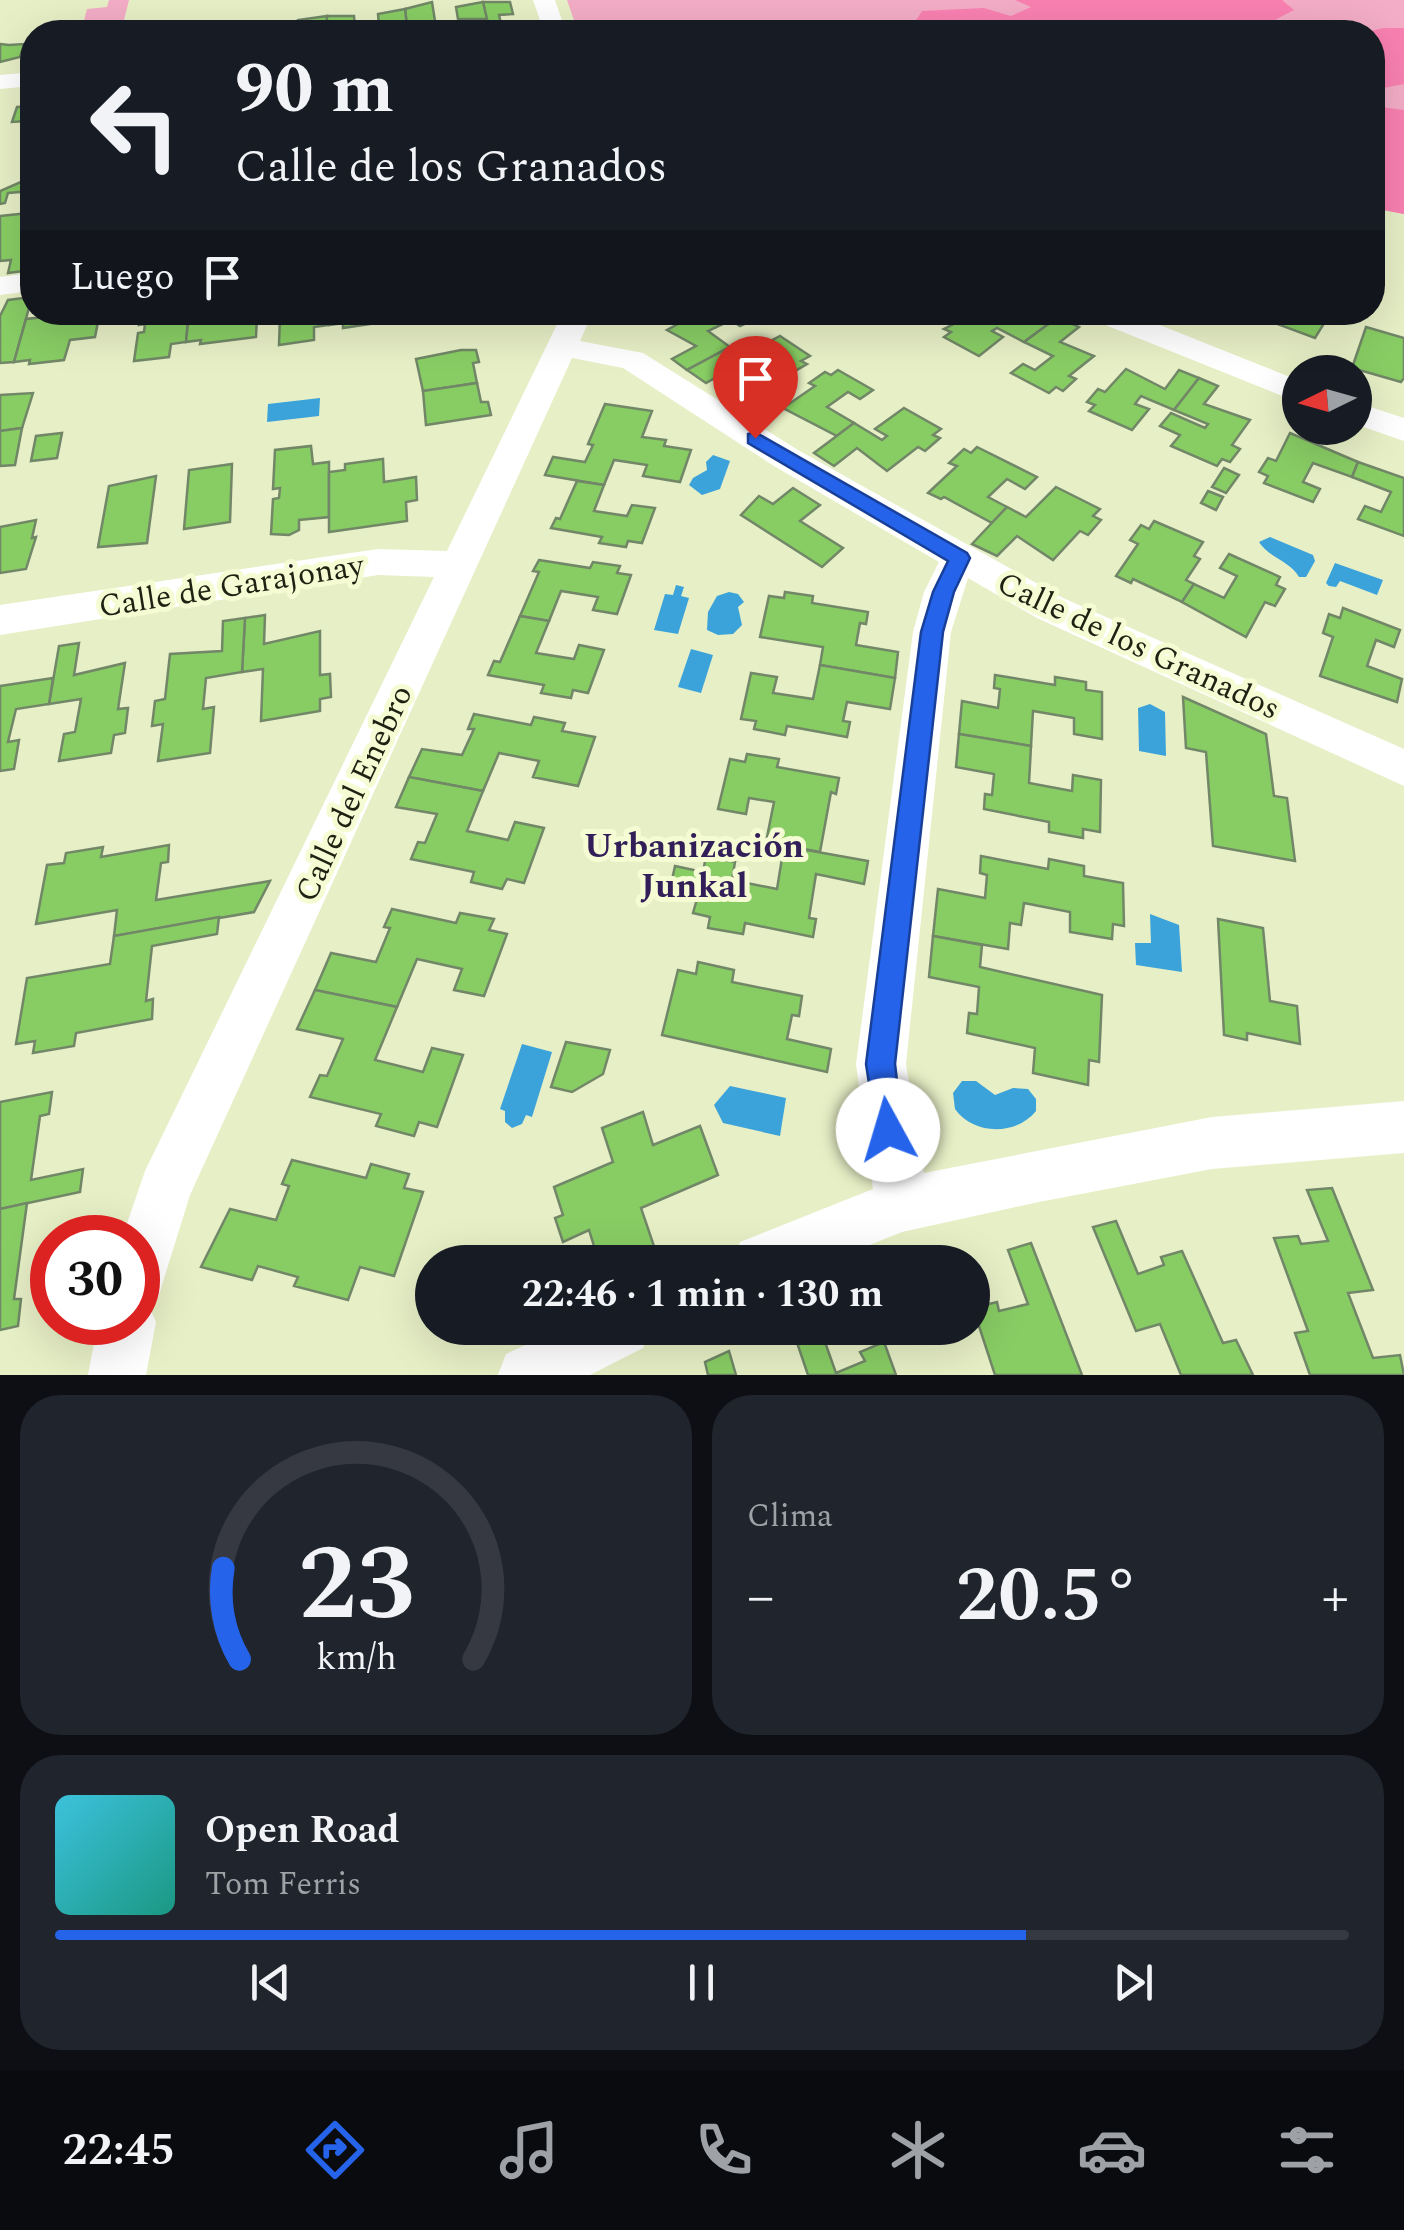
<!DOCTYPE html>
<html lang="es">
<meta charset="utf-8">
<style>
:root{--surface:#171b24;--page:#20242c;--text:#f1f3f6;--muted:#9ea1a6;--line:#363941;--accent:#2563eb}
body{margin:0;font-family:Spectral,serif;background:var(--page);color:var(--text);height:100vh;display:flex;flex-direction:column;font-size:38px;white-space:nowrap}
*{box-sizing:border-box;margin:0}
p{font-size:32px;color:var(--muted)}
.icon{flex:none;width:55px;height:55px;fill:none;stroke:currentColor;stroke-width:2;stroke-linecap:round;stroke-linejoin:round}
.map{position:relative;height:1375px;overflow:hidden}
.side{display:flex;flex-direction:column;gap:20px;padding:20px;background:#0d0f14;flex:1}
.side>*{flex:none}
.hud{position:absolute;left:20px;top:20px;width:1365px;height:305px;border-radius:40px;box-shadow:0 10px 40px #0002;background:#171b24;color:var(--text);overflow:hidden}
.needle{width:65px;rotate:265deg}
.fabs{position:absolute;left:1282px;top:355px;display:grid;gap:20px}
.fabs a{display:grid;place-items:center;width:90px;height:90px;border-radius:50%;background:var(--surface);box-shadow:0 10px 40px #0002;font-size:50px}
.speed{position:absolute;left:30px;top:1215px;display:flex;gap:20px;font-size:50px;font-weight:700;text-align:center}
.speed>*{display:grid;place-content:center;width:130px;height:130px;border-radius:50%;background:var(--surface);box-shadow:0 10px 40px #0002;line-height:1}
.speed .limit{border:15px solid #d22;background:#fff;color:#111}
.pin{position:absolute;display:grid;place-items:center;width:85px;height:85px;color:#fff;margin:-102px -42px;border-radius:50% 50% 50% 0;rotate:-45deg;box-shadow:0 0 10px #0007}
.pin .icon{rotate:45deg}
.me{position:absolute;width:110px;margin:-55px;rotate:354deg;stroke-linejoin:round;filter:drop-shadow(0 0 8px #0008)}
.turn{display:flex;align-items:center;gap:35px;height:210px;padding:0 50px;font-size:45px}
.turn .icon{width:130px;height:130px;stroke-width:2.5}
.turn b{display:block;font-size:70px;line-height:85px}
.then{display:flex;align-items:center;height:95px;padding:0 50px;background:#0003;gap:20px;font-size:38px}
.big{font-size:75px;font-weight:700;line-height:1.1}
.side .tile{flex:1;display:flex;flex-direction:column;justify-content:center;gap:15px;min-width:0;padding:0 35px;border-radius:40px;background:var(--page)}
.side .dial{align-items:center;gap:0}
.dial svg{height:260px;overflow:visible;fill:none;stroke:var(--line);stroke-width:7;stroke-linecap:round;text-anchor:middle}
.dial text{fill:var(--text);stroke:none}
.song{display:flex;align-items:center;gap:30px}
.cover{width:120px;height:120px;border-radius:15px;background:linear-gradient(135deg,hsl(190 70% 55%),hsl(170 70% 35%))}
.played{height:10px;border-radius:5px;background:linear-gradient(90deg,var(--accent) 75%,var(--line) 75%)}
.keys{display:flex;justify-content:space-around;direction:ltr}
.heat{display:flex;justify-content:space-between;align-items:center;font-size:55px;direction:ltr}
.side .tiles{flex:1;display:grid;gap:20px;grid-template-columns:1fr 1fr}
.tile:last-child{grid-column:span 2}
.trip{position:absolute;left:415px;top:1245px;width:575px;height:100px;border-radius:50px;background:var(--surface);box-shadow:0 10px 40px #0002;font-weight:700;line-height:100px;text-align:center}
.menu{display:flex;height:160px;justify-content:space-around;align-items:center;background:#090b0e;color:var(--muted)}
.menu .icon{width:70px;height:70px}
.menu .active{color:var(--accent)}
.menu b{font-size:45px;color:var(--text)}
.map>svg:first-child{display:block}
.green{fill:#f3adc6}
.forest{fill:#f981b1}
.water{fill:#3ba3da}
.building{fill:#88cd64;stroke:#718767;stroke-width:2.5}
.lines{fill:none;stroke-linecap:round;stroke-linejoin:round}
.street{fill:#fff;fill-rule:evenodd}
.route{fill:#2563eb;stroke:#184099;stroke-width:2.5}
.labels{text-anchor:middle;stroke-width:10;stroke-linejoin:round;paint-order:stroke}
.street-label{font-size:32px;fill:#1f2213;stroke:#f5fcd3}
.neighbourhood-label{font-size:35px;font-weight:bold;fill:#321e58;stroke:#f5fcd3}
</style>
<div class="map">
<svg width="1404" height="1375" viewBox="0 0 1404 1375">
<rect width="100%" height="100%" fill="#e7efc6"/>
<!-- green -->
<g class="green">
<polygon points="109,0 129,0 121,32 81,32 87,9 107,7"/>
<polygon points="567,0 1404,0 1404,214 1373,208 1372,32 578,32"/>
</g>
<!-- forest -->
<g class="forest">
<polygon points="1015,0 1282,0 1294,10 1273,21 1303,32 830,32 827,26 915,22 922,11 984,8 1011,16 1031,7"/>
<polygon points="1383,28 1404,28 1404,84 1373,90 1372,32 1367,32"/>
<polygon points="1373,106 1404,110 1404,214 1373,208"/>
</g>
<!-- water -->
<g class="water">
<polygon points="320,398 319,416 267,422 268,404"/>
<polygon points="713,455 730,461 720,489 702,495 689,485 693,478 707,470 706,462"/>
<path d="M1270 537 1313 555 1315 561 1306 577H1299C1290 561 1269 558 1259 542Z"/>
<polygon points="1335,563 1383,580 1377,595 1340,581 1336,587 1329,586 1326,583"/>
<polygon points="676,585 684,587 681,596 689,598 678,634 654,630 665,594 673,595"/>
<polygon points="729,592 738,594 744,602 738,607 742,625 733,634 718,635 707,630 708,612 717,596"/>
<polygon points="691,649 713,655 701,693 678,687"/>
<polygon points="1150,704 1165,712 1166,756 1139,751 1138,708"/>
<polygon points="1150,914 1179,925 1182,972 1136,965 1135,943 1151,943"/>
<polygon points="522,1044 552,1052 532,1117 526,1115 522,1124 512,1128 505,1122 505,1111 500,1109"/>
<path d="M962 1081H976L995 1095 1013 1088 1028 1089 1036 1099V1111C1016 1136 973 1135 955 1109L953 1093Z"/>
<polygon points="730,1086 786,1098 780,1136 723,1123 714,1105"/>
</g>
<!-- building -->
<g class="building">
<polygon points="432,2 435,21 407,26 405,9"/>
<polygon points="483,2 510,2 513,14 499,15 502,28 488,29"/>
<polygon points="483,2 487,19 458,19 456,7"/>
<polygon points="405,9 407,26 379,26 378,14"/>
<polygon points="327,16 354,16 355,28 326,32"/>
<polygon points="327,16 326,32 298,32 298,20"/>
<polygon points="245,23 274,23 273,32 244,32"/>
<polygon points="0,44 9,45 24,44 20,57 0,62"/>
<polygon points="32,106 32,131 24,132 27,121 12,122 17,107"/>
<polygon points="32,170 32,191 8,193 5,203 0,204 0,191 21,182 24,171"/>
<polygon points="29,213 28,217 32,216 32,270 8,273 11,260 0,261 0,216"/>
<polygon points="32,297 14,362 0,363 0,316 8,300"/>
<polygon points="54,312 76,312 74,319 99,317 95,337 70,340 64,360 29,364 30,360 14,362 26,319 53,316"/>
<polygon points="141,312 189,312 186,342 171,344 169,357 134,361 138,333 144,332 145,324 139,325"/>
<polygon points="189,312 237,312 231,314 230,321 257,317 256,337 200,344 201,340 186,342"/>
<polygon points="286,312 328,312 329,325 314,327 314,340 279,345 280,316"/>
<polygon points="328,312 376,312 377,323 343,328 343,323 329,325"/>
<polygon points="746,312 755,319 740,326 731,320 708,331 730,347 687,370 672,359 696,346 667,330 700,312"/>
<polygon points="978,312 1002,312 1023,323 1035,312 1058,317 1024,342 997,328 992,331 1003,337 979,356 944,337 951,332 944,329"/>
<polygon points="1245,312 1331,312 1315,338"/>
<polygon points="1058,317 1079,327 1060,342 1094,356 1069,376 1076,379 1063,391 1056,387 1049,393 1011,373 1023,364 1035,370 1053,356 1024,342"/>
<polygon points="1366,327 1404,338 1404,378 1401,382 1352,368"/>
<polygon points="780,336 810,356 801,361 807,364 790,374 784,370 750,389 729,370 706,383 687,370 730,347 753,363 775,350 765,344"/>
<polygon points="461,350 476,350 479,362 473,363 477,383 423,391 416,359"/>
<polygon points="1126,369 1165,389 1179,370 1199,378 1174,410 1141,396 1135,404 1149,409 1132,430 1089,411 1095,405 1087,402 1098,389 1105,392"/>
<polygon points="838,370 873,390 860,399 848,392 827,407 854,423 837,436 783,408 815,386 809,383 825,372 831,375"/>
<polygon points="1199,378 1218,386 1204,404 1250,420 1232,445 1240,449 1230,462 1222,459 1217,466 1171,446 1180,435 1160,426 1171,413 1205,428 1208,424 1174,410"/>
<polygon points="477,383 481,402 488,402 491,415 426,425 423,391"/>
<polygon points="33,393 22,428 0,431 0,395"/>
<polygon points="605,404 652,411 642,437 666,440 664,446 691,450 680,482 643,476 647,465 614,460 604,485 545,475 553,457 585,462 593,445 588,444"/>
<polygon points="904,408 941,429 933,435 940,438 925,451 918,447 887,471 857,448 834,466 814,453 854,423 882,440 887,436 875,429"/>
<polygon points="22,428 15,465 0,466 0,431"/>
<polygon points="62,433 57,458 31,461 36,436"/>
<polygon points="1290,433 1358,462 1352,477 1313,463 1303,482 1320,489 1313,502 1264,483 1268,476 1259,472 1268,458 1276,461"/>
<polygon points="311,446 313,464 329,462 329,517 299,520 299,530 289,535 271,534 273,499 279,498 280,488 273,489 275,450"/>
<polygon points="977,447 1037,477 1025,489 1007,479 988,497 1007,507 992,523 944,497 941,499 928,493 957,466 949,463 964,449 971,453"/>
<polygon points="383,459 384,482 416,477 417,500 406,502 407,521 329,532 329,472 345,470 345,464"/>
<polygon points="1358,462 1404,478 1404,536 1358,519 1365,506 1381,512 1391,492 1352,477"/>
<polygon points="232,464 230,522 184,529 189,470"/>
<polygon points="1224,468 1239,475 1226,493 1212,487"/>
<polygon points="156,476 147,543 98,547 109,486"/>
<polygon points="577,481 604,485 594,511 627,516 632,505 655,508 642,543 628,541 626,547 599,543 602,537 551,528 556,518 560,519"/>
<polygon points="1056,487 1100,509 1093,516 1101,520 1088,535 1080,531 1053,560 1017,536 997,556 972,544 1007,507 1026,517"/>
<polygon points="793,488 820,505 800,521 843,548 822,567 741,515 759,496 773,504"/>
<polygon points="1208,491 1223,497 1216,510 1201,503"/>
<polygon points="36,520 32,538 36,537 26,569 0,573 0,527"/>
<polygon points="1154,521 1203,542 1194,556 1200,559 1186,580 1194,584 1182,602 1133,579 1131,583 1116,576 1138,544 1130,540 1141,525 1149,529"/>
<polygon points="1229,554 1280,577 1276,585 1285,589 1275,606 1265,602 1246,637 1182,602 1194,584 1224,598 1237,576 1220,568"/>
<polygon points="539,560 590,568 593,562 620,566 617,573 631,575 617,614 593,610 598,597 561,591 549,621 520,616 539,572 533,571"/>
<polygon points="785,592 813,596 812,603 868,612 866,624 860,623 856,645 898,652 895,678 820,665 823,647 760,637 769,596 784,598"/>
<polygon points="1343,608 1400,630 1394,647 1376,640 1367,666 1402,679 1397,702 1320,676 1333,637 1323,633 1329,614 1340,618"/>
<polygon points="265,615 264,644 320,631 320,675 330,674 331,697 320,699 320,711 261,721 263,669 242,672 245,618"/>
<polygon points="520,616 549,621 536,653 574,659 579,645 604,650 588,693 573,690 571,698 541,693 544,685 488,675 494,661 500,662"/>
<polygon points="245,618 242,672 206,678 203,709 214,707 210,753 158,761 163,724 152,726 155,701 165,699 170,654 222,651 223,621"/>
<polygon points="79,643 74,675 125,663 118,709 128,708 125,733 114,735 111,753 59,761 64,734 75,732 81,699 49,704 59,646"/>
<polygon points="820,665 895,678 890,709 847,702 843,721 850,722 847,737 787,726 785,735 754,729 756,721 741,719 751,673 777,677 773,693 813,699"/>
<polygon points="995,675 1055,685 1055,677 1086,682 1086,690 1102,692 1102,739 1074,734 1074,718 1033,711 1031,746 959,734 962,701 998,708 1000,689 994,688"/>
<polygon points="53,678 49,704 16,709 8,742 19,740 14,769 0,771 0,686"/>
<polygon points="1183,697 1266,734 1274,796 1287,798 1295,861 1213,846 1206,752 1186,748"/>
<polygon points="474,714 531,725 534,717 565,723 562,731 595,737 578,786 533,777 539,761 499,753 483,791 409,777 422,749 462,755 474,729 468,729"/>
<polygon points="959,734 1031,746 1029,783 1072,791 1073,775 1101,780 1100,832 1083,829 1083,838 1049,832 1049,822 984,809 985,794 992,795 994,774 956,767"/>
<polygon points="747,754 779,759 777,767 839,778 836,794 831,792 820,852 766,842 774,802 749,798 746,814 718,809 730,759 745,762"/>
<polygon points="409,777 483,791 467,831 508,840 515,822 544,828 524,883 507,879 502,889 471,882 474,872 411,859 418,842 425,843 437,814 396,807"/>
<polygon points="169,845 168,862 161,863 156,900 270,881 254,912 114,936 117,910 36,924 47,865 64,863 66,853 103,847 101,857"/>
<polygon points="784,846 868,861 864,884 816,874 809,918 816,919 813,937 745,923 743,934 708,928 710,917 693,913 697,899 669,894 675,866 703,872 706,856 735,862 732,880 777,889"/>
<polygon points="981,856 1048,869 1049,859 1084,866 1084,876 1123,883 1124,926 1113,924 1112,939 1070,932 1070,912 1024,903 1021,925 1010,923 1008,949 933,936 938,889 985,898 987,875 980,873"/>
<polygon points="392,909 456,923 460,913 494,919 489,930 507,934 484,996 454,990 462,969 417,959 397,1007 315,990 331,953 376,962 390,928 384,927"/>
<polygon points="219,917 217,934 152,946 146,1001 153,999 152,1019 76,1033 74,1046 33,1053 35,1041 16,1044 27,978 110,964 114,936"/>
<polygon points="1218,919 1263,928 1270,1001 1297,1006 1300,1044 1247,1033 1247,1040 1224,1035"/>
<polygon points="933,936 982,945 980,967 1102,995 1099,1062 1089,1060 1088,1085 1033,1073 1035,1048 967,1033 969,1013 977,1014 979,987 929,977"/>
<polygon points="698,962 734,970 732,982 802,996 799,1016 792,1015 787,1039 831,1049 827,1072 662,1035 678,970 696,974"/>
<polygon points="315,990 397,1007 375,1060 423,1072 432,1048 463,1055 437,1127 419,1122 414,1136 376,1126 381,1114 310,1097 320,1075 327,1076 343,1039 297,1029"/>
<polygon points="566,1042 610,1050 603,1074 572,1092 551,1087"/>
<polygon points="52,1092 49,1114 40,1116 31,1180 83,1169 80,1192 0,1209 0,1102"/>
<polygon points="643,1112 653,1145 700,1126 718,1175 641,1208 658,1258 646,1262 599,1262 589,1230 563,1242 555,1218 563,1215 554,1187 613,1162 602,1128"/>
<polygon points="292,1160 366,1178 371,1164 409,1174 404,1188 423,1192 394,1276 360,1267 348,1300 294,1286 298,1277 258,1266 252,1280 201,1267 230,1209 276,1220 289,1186 282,1184"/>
<polygon points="1332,1188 1373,1290 1348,1293 1373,1358 1400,1355 1404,1375 1310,1375 1295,1333 1308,1331 1274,1238 1298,1236 1301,1244 1328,1241 1307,1190"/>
<polygon points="27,1203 14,1299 21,1299 18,1326 0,1330 0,1209"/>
<polygon points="1116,1221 1138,1274 1164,1265 1161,1257 1182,1251 1223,1343 1236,1340 1253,1375 1181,1375 1160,1324 1136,1331 1093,1227"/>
<polygon points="1031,1243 1082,1375 995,1375 973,1308 997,1302 999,1311 1028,1304 1008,1250"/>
<polygon points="792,1328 820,1328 836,1373 865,1361 860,1352 884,1342 896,1375 808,1375"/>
<polygon points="729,1351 736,1375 708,1375 705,1362"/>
</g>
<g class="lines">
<!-- street -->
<g class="street">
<polygon points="533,0 555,0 566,32 544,32"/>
<polygon points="32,72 32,86 0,89 0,75"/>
<polygon points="32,273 32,291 0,295 0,277"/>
<polygon points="563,312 593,312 580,341 643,353 798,450 1063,598 1404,749 1404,786 1037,618 968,578 951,632 906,1064 924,1173 1212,1117 1404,1101 1404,1153 1212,1169 1039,1202 902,1232 827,1262 732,1262 740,1242 873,1189 856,1064 913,632 924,592 939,562 774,466 623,368 572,358 190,1195 158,1298 147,1302 156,1322 146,1375 88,1375 98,1322 138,1322 138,1238 122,1238 145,1171 434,577 378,575 0,635 0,605 378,549 447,551"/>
<polygon points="1084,312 1127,312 1300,381 1300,403 1088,318"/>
<polygon points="1355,402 1404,418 1404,441 1355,424"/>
<polygon points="562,1328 652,1328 643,1348 590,1375 498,1375 506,1354"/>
</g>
</g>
<!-- route -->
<polygon class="route" points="755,432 967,553 970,558 954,592 943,632 895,1064 903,1130 898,1141 888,1145 878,1141 866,1064 921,632 933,592 948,561 748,443 748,434"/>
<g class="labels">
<!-- street labels -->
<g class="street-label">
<text transform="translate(231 585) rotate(-9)" y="11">Calle de Garajonay</text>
<text transform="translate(1139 645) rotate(25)" y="11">Calle de los Granados</text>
<text transform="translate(353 793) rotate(-65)" y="11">Calle del Enebro</text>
</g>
<!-- neighbourhood labels -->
<g class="neighbourhood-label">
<text x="694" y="857">Urbanización<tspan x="694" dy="40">Junkal</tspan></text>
</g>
</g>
</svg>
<div class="fabs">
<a><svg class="needle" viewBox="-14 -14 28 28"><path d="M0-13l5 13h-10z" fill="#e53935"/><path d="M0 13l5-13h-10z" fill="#9ea1a6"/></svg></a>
</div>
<div class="speed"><div class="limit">30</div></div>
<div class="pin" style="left:755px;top:438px;background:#d93025"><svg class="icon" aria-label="arrive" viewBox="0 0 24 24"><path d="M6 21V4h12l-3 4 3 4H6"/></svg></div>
<svg class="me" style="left:888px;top:1130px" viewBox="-20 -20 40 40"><circle r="19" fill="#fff"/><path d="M0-13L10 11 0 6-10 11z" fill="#2563eb"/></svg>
<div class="trip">22:46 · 1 min · 130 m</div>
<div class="hud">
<div class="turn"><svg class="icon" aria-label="left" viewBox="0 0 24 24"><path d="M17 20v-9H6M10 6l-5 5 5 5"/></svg><div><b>90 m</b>Calle de los Granados</div></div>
<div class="then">Luego<svg class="icon" aria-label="arrive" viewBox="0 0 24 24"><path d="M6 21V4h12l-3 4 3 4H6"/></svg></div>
</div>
</div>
<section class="side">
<div class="tiles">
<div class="tile dial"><svg viewBox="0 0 100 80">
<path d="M14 69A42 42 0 1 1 86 69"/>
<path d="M14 69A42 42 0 0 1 9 41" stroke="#2563eb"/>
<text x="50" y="56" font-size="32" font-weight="700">23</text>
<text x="50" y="72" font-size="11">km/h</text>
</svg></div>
<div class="tile"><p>Clima</p>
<div class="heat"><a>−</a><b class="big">20.5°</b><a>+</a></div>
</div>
<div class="tile">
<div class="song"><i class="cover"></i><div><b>Open Road</b><p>Tom Ferris</p></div></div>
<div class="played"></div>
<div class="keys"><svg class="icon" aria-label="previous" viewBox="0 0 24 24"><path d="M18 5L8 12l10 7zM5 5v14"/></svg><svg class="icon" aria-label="pause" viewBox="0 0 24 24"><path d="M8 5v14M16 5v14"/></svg><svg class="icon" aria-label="next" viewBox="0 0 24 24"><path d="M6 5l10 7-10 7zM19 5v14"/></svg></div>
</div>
</div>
</section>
<nav class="menu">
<b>22:45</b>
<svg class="icon active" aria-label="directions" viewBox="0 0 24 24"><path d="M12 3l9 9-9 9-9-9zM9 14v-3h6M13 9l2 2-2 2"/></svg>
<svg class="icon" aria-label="music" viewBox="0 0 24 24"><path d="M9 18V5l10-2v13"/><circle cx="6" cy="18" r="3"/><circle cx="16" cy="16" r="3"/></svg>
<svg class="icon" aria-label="phone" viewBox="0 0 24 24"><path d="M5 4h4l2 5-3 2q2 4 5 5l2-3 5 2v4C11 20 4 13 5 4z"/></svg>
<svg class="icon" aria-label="climate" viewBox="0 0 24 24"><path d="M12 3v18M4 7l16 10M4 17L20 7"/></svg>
<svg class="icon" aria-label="car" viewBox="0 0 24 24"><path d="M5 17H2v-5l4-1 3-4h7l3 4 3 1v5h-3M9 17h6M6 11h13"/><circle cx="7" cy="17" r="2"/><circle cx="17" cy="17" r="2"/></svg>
<svg class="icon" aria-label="filters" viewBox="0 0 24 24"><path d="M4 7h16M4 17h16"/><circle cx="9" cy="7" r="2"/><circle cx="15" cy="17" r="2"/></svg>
</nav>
